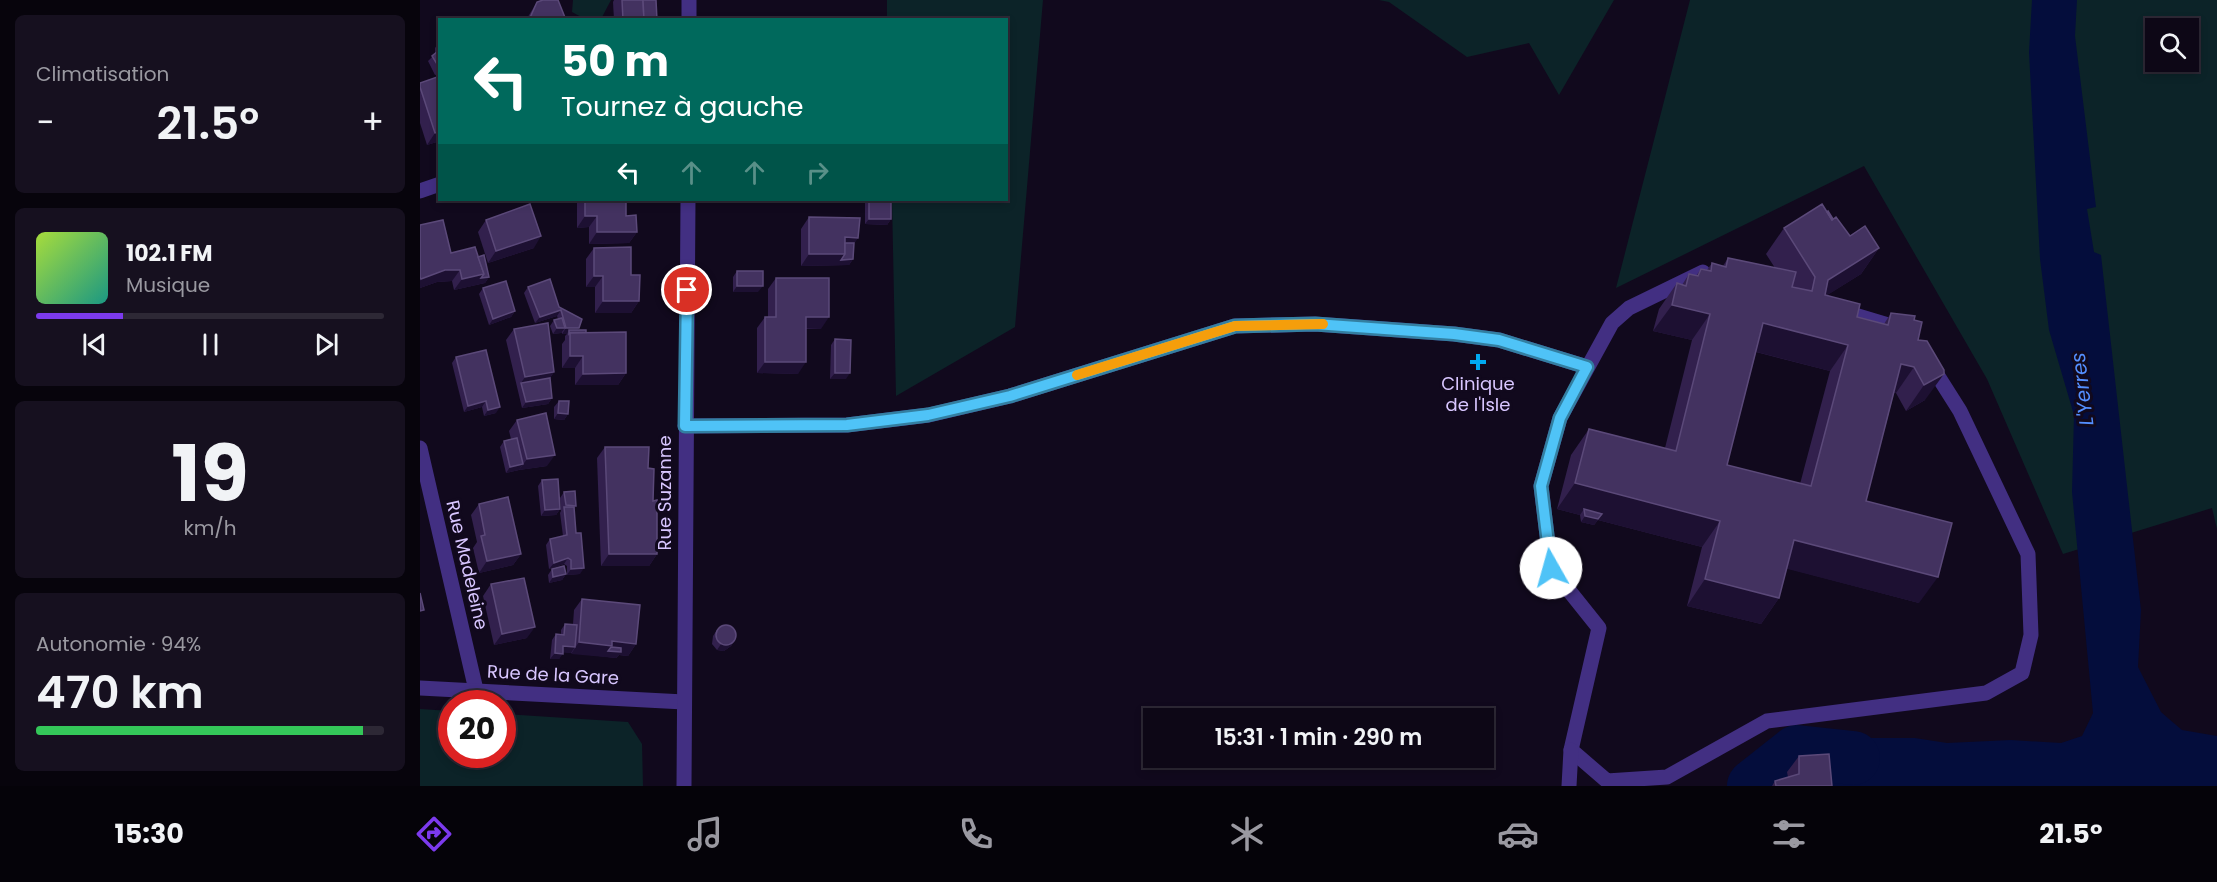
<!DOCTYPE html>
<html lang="fr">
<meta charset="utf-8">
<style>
:root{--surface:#0d0716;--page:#16101f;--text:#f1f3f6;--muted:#9a99a1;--line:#2d2835;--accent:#7c3aed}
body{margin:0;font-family:Poppins,sans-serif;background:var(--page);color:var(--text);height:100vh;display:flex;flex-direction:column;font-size:22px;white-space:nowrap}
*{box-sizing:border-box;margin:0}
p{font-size:20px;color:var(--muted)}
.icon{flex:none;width:33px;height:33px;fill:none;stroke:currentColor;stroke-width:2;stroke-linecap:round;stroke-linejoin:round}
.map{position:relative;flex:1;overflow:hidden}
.drawer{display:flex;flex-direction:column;gap:15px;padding:15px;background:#07040c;width:420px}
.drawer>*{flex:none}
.banner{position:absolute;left:18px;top:18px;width:570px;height:183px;border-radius:0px;box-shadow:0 3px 9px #0003,0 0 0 2px var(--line);background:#00695c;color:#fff;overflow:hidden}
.buttons{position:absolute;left:1725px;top:18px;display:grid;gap:12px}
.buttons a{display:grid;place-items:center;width:54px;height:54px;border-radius:0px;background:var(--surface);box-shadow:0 3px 9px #0003,0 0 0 2px var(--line);font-size:30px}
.speed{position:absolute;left:18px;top:690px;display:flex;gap:12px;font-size:30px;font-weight:700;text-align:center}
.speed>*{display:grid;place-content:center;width:78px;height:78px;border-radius:50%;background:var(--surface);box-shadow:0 3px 9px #0003,0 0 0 2px var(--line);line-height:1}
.speed .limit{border:9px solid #d22;background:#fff;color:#111}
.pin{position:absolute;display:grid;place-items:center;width:51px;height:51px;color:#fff;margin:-26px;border:3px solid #fff;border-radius:50%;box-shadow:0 2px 6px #0007}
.me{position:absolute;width:66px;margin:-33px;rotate:353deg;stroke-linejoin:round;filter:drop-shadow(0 0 4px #0008)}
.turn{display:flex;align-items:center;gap:21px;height:126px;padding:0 24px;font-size:27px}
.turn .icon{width:78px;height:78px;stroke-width:2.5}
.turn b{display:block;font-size:42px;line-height:51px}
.lanes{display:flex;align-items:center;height:57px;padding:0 24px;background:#0003;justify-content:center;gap:30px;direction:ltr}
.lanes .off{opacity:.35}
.big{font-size:45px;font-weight:600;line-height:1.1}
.drawer .tile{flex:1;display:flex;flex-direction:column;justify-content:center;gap:9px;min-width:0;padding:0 21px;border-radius:9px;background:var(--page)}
.drawer .dial{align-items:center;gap:0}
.dial b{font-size:78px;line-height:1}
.song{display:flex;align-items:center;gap:18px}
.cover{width:72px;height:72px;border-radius:9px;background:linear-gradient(135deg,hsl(80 70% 55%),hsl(170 70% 35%))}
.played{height:6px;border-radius:3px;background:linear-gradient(90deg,var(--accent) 25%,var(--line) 25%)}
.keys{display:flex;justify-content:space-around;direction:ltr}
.heat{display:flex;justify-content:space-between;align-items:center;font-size:33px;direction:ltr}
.charge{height:9px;border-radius:4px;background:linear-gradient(90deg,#34c759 94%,var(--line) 0)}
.trip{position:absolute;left:723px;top:708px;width:351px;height:60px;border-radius:0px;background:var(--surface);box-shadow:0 3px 9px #0003,0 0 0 2px var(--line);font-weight:600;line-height:60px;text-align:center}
.dock{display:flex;height:96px;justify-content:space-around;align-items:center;background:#050309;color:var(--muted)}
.dock .icon{width:42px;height:42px}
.dock .on{color:var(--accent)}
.dock b{font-size:27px;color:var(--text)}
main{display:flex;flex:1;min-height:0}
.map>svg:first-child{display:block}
.green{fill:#0c2328;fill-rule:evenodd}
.water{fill:#040d3c}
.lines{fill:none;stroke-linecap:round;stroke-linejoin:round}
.river{stroke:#040d3c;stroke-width:54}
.minor{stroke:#422f82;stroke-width:15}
.wall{fill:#32204d;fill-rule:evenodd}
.shaded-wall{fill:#1d1032}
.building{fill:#433260;stroke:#5b4979;stroke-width:1.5;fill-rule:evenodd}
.route-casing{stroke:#337fa1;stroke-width:15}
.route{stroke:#4fc3f7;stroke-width:10}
.slow{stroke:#f59e0b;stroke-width:10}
.poi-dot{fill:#00aaf1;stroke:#11091d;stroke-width:2}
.labels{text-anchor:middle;stroke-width:6;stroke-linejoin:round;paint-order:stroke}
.poi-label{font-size:18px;fill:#d8c6ff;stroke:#11091d}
.street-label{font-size:18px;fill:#d8c6ff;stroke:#11091d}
.water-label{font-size:20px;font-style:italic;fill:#548fff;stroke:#11091d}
</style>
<main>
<section class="drawer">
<div class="tile"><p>Climatisation</p>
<div class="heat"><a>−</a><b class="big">21.5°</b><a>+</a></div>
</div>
<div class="tile">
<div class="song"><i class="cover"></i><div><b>102.1 FM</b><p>Musique</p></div></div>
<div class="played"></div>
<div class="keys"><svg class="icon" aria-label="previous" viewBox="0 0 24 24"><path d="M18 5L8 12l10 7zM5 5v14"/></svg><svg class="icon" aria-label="pause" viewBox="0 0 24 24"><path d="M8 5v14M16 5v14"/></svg><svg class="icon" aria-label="next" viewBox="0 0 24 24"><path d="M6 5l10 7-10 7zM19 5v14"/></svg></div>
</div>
<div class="tile dial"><b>19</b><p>km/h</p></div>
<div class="tile"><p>Autonomie · 94%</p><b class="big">470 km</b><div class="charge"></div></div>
</section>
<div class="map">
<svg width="1797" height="786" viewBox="0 0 1797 786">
<rect width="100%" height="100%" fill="#11091d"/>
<!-- green -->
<g class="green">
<polygon points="153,0 191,0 181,19 165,19 152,12"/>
<polygon points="467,0 623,0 595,327 476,396 472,200 586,200 586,20 467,19"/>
<polygon points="959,0 1194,0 1139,95 1109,43 1047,57 969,2"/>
<path d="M1270 0H1797V529L1792 508 1643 554 1567 379 1444 166 1196 288ZM1736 28H1768V62H1736Z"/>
<polygon points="0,709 31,711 32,754 82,754 83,714 208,722 222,744 223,786 0,786"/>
</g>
<!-- water -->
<polygon class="water" points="1612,0 1657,0 1655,36 1676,207 1667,209 1674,252 1681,255 1721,610 1718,667 1741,712 1749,719 1762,730 1797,736 1797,786 1334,786 1352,782 1372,743 1384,743 1395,738 1495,738 1527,743 1591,740 1641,743 1662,736 1673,713 1652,492 1654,415 1629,330 1620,259 1609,52"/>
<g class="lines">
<!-- river -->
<polyline class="river" points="1334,786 1377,752 1433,758"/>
<!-- minor -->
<g class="minor">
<polyline points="269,0 269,20"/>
<polyline points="0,191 20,184"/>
<polyline points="1283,272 1209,308 1192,323 1140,418 1121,486 1131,568 1179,628 1151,750 1187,781 1247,777 1347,721 1566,693 1602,673 1611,635 1608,554 1540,411 1509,362"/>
<polyline points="1418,310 1478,328"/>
<polyline points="265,426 427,425 509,415 590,396 815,326 895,324 1034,334 1079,340 1167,367"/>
<polyline points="0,448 56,690"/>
<polyline points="0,688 264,702"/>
<polyline points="264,786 268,200"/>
<polyline points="1149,786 1151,750"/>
</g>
</g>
<!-- wall -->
<g class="wall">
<polygon points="194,0 236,0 237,20 194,20 193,2"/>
<polygon points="117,2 146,20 106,20"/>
<polygon points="19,42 20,74 15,75 8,61 15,54 15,48"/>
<polygon points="0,83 20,141 7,145 0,123"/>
<polygon points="157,200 206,200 206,216 217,232 209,243 169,244 169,227 157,228"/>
<polygon points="445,200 471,200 471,219 467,225 445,224"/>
<path d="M1407 212 1430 236 1459 248 1441 274 1407 295 1437 317 1464 324 1471 313 1494 320 1498 340 1507 341 1505 400 1486 411 1476 393H1474L1446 501 1499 603 1366 568 1359 598 1341 624 1267 606 1282 547 1178 520 1174 525 1161 522 1160 515 1137 509 1151 455 1169 429 1245 448 1272 340 1233 331 1239 309 1257 283 1262 285 1269 274 1276 276 1281 269 1287 270 1292 263 1303 266 1308 258 1355 268 1346 254 1364 228ZM1336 352 1410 371 1380 484 1307 465Z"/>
<polygon points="389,217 438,238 434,243 433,259 429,265 381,266 381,229"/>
<polygon points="66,220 114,248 68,263 58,232"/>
<polygon points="0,225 31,253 58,257 69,277 65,283 34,290 32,281 17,282 0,288"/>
<polygon points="174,248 211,275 219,301 211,313 175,313 175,287 166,287 166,259"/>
<polygon points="317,271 338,292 313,292 313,277"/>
<polygon points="356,278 401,329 386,329 378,374 337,373 337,328 345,317 348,317 348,289"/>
<polygon points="108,287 139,307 157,330 166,333 206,373 198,385 155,385 155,368 142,368 142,344 145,340 145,336 147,334 142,334 142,332 141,333 133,334 130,326 134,320 138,319 137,316 115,323 104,293"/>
<polygon points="63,288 95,311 91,317 69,325 59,294"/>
<polygon points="94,329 134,372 130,378 132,398 128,404 102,408 86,340"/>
<polygon points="415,339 426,379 410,379 411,345"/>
<polygon points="36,357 76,413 64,416 62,407 44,412 32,363"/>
<polygon points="139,401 148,414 144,420 134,419 134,407"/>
<polygon points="97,420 127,466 99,470 86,473 80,447 84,441 91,439 89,431"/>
<polygon points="185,447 228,468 233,501 237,554 229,566 181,566 177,458"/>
<polygon points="122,480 140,509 136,515 121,516 118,486"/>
<polygon points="144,492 156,506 154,509 160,574 147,575 147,566 144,564 129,569 126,545 130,539 143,536 140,513 141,511 140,498"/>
<polygon points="59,504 101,554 93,565 59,573 53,548 57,542 51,515"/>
<polygon points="132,569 146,574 142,580 129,583 128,575"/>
<polygon points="71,584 107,638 74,645 63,596"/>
<polygon points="162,599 216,644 208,656 199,655 196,658 143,652 139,659 130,659 132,640 136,634 141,635 141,630 145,624 153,624 154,610"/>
<polygon points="297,630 315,640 311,646 304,651 297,650 292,644 293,636"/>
<polygon points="1379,756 1412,786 1352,786 1355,781 1368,777 1367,772"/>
</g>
<!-- shaded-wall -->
<g class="shaded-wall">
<polygon points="20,132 20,141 7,145 15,133"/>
<polygon points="165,216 177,216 169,227 157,228"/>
<polygon points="449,219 471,219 467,225 445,224"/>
<polygon points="177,232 217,232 209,243 169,244"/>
<polygon points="121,236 114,248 68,263 76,251"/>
<polygon points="425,237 438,238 430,249 421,249"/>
<polygon points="1459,248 1441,274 1390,306 1408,280"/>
<polygon points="389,254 425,254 433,259 429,265 381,266"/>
<polygon points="25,270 40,270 32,281 17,282 0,288 0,281 1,279"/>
<polygon points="64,274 69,277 65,283 34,290 42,279"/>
<polygon points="174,276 183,276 175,287 166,287"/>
<polygon points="317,286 343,286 338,292 313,292"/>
<polygon points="183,301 219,301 211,313 175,313"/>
<polygon points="1252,305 1290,314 1272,340 1233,331"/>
<polygon points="141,310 137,316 115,323 120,317"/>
<polygon points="95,311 91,317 69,325 73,319"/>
<polygon points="386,317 409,317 401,329 378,328"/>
<polygon points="1343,323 1428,345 1410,371 1325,349"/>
<polygon points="137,328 145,328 141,333 133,334"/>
<polygon points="146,328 159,328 155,334 149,330 147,334 142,334"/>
<polygon points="150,356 163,356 155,368 142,368"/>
<polygon points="345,362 386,362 378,374 337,373"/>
<polygon points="1481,364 1494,367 1476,393 1463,390"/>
<polygon points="134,372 126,384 101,383 105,377"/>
<polygon points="206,373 198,385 155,385 163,374"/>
<polygon points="415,373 430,373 426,379 410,379"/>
<polygon points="1524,374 1505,400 1486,411 1504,385"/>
<polygon points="132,398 128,404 102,408 106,402"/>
<polygon points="66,401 62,407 44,412 48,406"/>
<polygon points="80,407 76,413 64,416 68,410"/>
<polygon points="138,413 148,414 144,420 134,419"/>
<polygon points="135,455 127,466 99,470 107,459"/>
<polygon points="103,464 99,470 86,473 90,467"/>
<polygon points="1155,483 1300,521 1282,547 1178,520 1174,525 1161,522 1165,516 1164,509 1160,515 1137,509"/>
<polygon points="140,509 136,515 121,516 125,510"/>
<polygon points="1374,540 1518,577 1499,603 1356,566"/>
<polygon points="101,554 93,565 59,573 67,561"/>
<polygon points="189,554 237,554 229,566 181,566"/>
<polygon points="148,558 144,564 129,569 134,563"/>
<polygon points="164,568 160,574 147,575 151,569"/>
<polygon points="146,574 142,580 129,583 133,577"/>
<polygon points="1285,579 1359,598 1341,624 1267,606"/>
<polygon points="115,627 107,638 74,645 82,634"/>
<polygon points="315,640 311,646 304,651 297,650 301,644"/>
<polygon points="192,641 216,644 208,656 199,655 196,658 151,654 159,642"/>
<polygon points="143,646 155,647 151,653 139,652"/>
<polygon points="135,653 143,654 139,659 130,659"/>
</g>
<!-- building -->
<g class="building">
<polygon points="123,0 138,0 146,20 109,20 117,2"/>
<polygon points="202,0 223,0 224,20 203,20"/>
<polygon points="223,0 236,0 237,20 224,20"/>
<polygon points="336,19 336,20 306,19"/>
<polygon points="19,42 20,42 20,69 12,56 18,51"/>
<polygon points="20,76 20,132 15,133 0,87 0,83"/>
<polygon points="165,200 206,200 206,216 216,215 217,232 177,232 177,216 165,216"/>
<rect x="449" y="200" width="22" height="19"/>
<polygon points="110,204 121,236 76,251 66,220"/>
<path d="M1402 204 1412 220 1416 217 1430 236 1445 226 1459 248 1408 280 1405 295 1440 304 1437 317 1468 325 1471 313 1495 316 1494 320 1502 322 1498 340 1507 341 1524 370V374L1504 385 1494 367 1481 364 1446 501 1532 523 1518 577 1374 540 1359 598 1285 579 1300 521 1155 483 1169 429 1256 451 1290 314 1252 305 1257 283 1266 286 1269 274 1278 276 1281 269 1291 271 1292 263 1306 267 1308 258 1376 272 1372 287 1392 291 1395 277 1364 228ZM1343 323 1428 345 1391 486 1307 465Z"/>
<polygon points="1408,211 1413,219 1412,220 1407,212"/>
<polygon points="389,217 440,218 438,238 425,237 425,254 389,254"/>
<polygon points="23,220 31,253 55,247 64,274 42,279 40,270 25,270 1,279 0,277 0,225"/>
<polygon points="425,243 434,243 433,259 421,260 425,254"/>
<polygon points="211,247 211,275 220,275 219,301 183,301 183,276 174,276 174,248"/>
<polygon points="64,255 69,277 61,278 64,274 58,257"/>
<rect x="317" y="271" width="26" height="15"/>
<polygon points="356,278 409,278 409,317 386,317 386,362 345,362 345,317 356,317"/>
<polygon points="130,279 139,307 162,319 159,328 146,328 141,310 120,317 108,287"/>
<polygon points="86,281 95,311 73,319 63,288"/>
<polygon points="142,318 145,328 137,328 134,320"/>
<polygon points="128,323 134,372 105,377 94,329"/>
<polygon points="149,330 166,330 166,333 150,333 149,334"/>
<polygon points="206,332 206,373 163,374 163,356 150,356 150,333"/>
<polygon points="415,339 431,340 430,373 415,373"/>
<polygon points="66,350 80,407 68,410 66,401 48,406 36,357"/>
<polygon points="130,378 132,398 106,402 101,383"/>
<polygon points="139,401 149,401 148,414 138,413"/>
<polygon points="126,413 135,455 107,459 97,420"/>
<polygon points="97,438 103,464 90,467 84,441"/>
<polygon points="185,447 229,447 228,468 234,469 233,501 237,500 237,554 189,554"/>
<polygon points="138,479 140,509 125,510 122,480"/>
<polygon points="155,491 156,506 146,505 144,492"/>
<polygon points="88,497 101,554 67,561 61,536 65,535 59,504"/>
<polygon points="144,507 154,507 156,533 161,533 164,568 151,569 151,560 148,558 134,563 130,539 147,535"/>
<polygon points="1164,509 1182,514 1178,519 1165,516"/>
<polygon points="144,566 146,574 133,577 132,569"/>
<polygon points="104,578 115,627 82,634 71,584"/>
<polygon points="0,593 4,610 0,611"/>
<polygon points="162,599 220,605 216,644 192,641 192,646 159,642"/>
<polygon points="145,624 157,625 155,647 143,646 143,654 135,653 136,634 144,635"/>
<circle cx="306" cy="635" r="10"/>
<polygon points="191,647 201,648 201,652 188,651"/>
<polygon points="1409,754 1412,786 1356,786 1355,781 1379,774 1379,756"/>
</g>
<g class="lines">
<!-- route casing -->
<g class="route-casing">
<polyline id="route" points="267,290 265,426 427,425 508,415 590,396 815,326 895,324 1034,334 1079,340 1167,367 1140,418 1121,486 1131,568"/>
</g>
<!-- route -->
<use href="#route" class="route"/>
<!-- slow -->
<polyline class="slow" points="657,375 815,326 903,324"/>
</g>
<!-- markers -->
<path class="poi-dot" d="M1055 353h6v6h6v6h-6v6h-6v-6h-6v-6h6z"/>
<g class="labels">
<!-- poi labels -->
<g class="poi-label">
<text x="1058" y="390">Clinique<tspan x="1058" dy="21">de l'Isle</tspan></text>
</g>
<!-- street labels -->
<g class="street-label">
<text transform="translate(245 493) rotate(-90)" y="6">Rue Suzanne</text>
<text transform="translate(47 565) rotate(77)" y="6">Rue Madeleine</text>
<text transform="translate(133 675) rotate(3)" y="6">Rue de la Gare</text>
</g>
<!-- water labels -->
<g class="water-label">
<text transform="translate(1662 389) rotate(-97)" y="7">L'Yerres</text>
</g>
</g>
</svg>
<div class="buttons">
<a><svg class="icon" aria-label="search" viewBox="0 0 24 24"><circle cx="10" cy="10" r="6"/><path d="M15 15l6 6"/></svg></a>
</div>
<div class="speed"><div class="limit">20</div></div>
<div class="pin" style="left:267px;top:290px;background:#d93025"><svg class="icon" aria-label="arrive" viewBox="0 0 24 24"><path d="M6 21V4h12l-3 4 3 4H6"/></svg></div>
<svg class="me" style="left:1131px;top:568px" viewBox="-20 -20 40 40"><circle r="19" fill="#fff"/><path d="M0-13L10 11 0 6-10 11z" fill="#4fc3f7"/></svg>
<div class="trip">15:31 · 1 min · 290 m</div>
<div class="banner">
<div class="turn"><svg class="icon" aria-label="left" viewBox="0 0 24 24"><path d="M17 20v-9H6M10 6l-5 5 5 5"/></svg><div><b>50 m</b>Tournez à gauche</div></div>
<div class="lanes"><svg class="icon" aria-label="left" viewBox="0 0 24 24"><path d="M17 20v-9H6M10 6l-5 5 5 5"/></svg><svg class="icon off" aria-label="ahead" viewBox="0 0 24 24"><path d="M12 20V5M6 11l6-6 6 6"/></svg><svg class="icon off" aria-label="ahead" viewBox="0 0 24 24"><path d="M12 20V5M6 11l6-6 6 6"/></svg><svg class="icon off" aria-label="right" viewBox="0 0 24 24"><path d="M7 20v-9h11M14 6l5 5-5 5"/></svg></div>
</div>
</div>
</main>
<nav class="dock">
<b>15:30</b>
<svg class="icon on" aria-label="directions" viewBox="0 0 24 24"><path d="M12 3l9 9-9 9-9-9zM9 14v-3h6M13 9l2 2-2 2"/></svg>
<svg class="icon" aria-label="music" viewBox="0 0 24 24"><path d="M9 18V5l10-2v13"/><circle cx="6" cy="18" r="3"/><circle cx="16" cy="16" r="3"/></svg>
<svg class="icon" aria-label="phone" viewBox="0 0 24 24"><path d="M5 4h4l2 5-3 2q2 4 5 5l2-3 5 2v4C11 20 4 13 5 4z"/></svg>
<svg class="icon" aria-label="climate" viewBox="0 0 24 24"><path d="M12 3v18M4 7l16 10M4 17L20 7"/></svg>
<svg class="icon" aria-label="car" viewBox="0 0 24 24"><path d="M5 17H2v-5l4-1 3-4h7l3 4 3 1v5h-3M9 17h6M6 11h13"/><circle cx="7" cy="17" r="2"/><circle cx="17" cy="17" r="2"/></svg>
<svg class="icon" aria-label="filters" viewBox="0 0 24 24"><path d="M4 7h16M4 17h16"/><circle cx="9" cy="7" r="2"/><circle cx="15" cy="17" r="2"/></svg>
<b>21.5°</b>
</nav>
